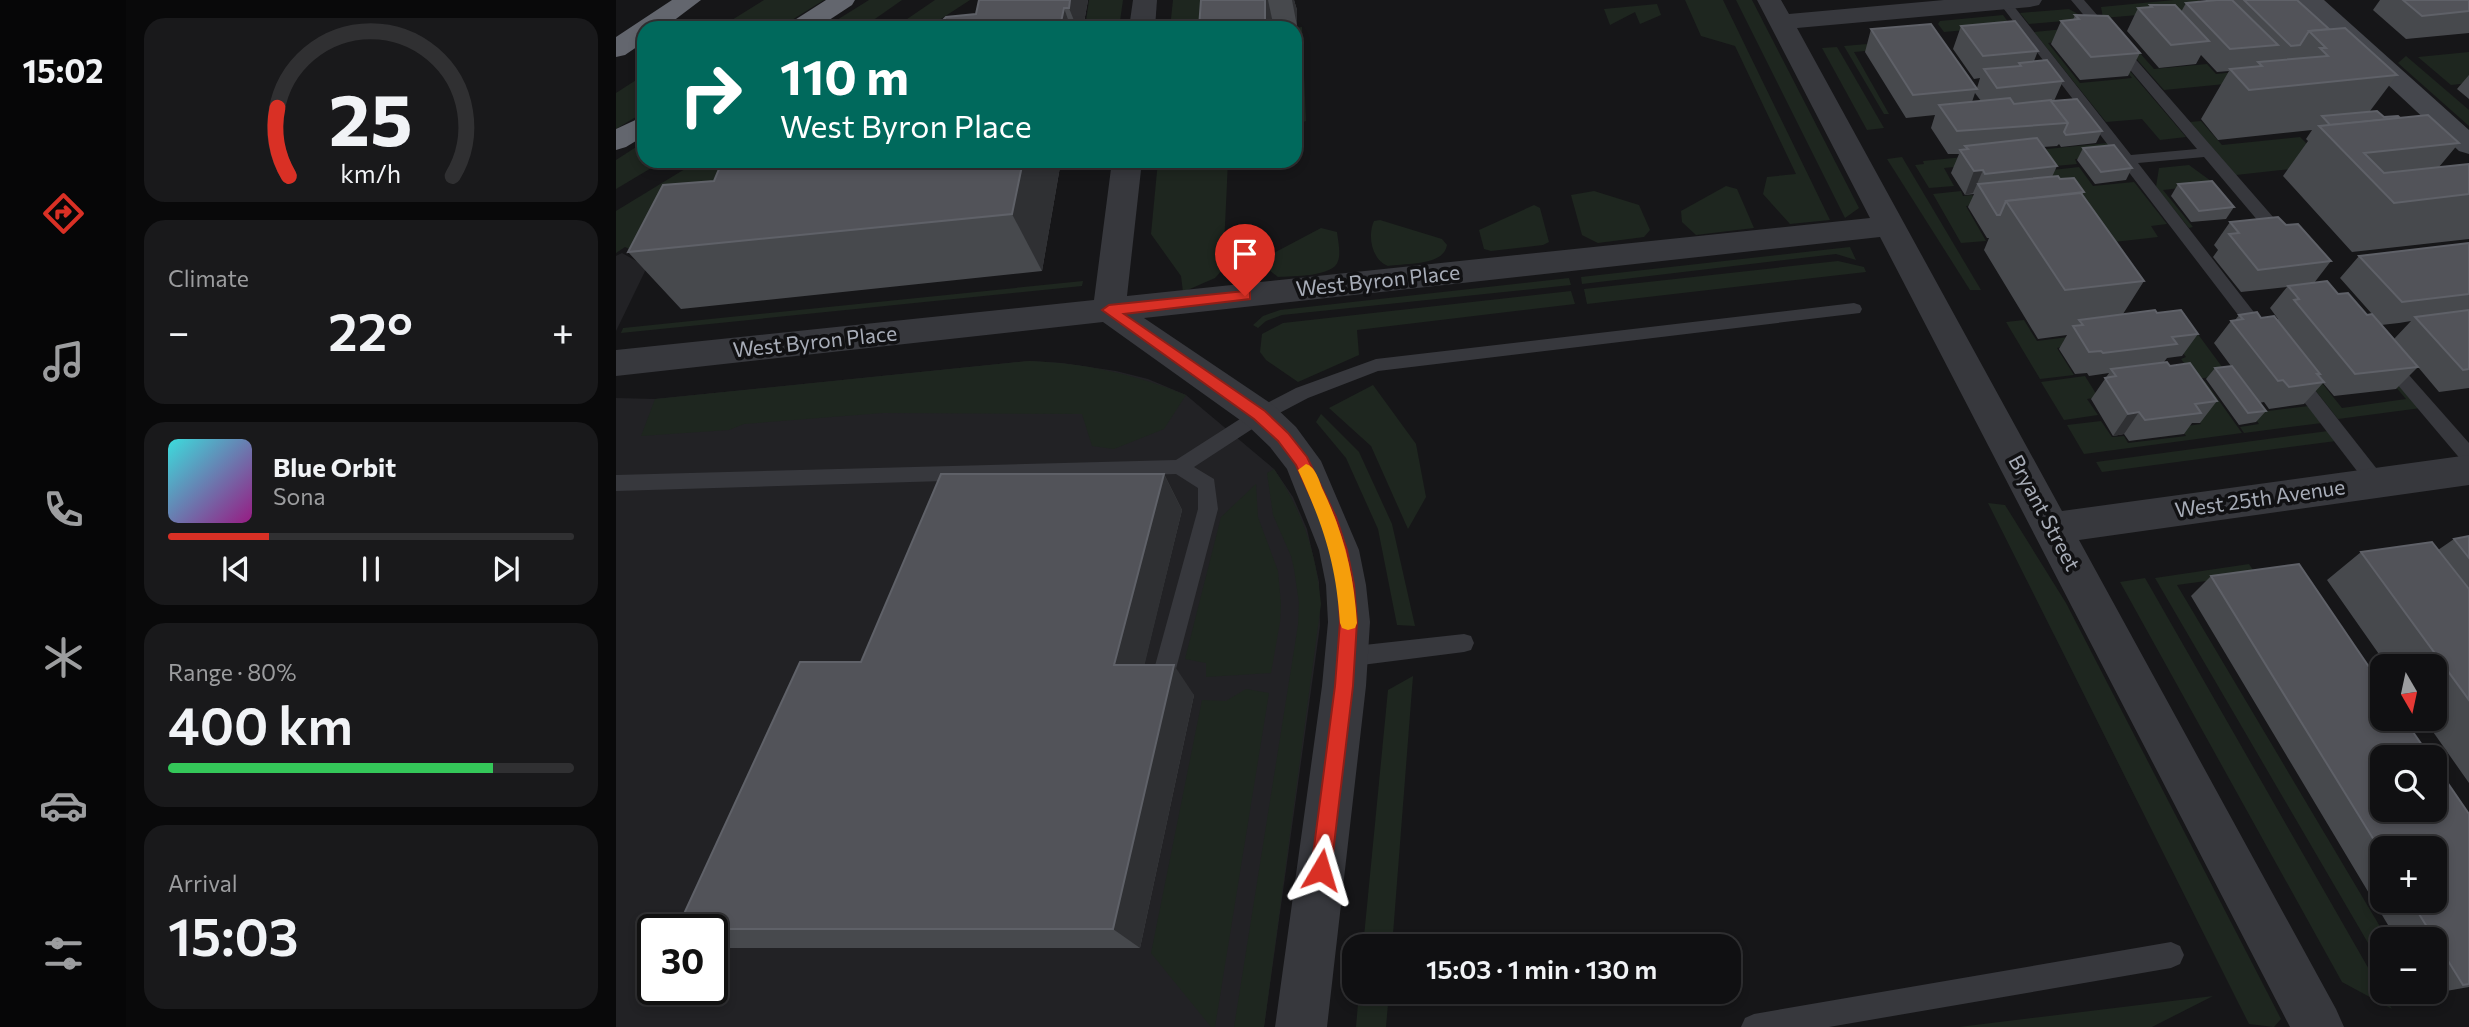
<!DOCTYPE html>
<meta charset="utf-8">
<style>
:root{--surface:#101012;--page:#19191b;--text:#f1f3f6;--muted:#9c9d9f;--line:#303032;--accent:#d93025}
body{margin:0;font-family:Commissioner,sans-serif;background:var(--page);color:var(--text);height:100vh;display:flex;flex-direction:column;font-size:26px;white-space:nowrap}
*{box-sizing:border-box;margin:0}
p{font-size:23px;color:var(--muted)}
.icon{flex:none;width:38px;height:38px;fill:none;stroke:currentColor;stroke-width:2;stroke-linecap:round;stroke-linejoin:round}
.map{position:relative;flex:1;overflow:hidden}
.side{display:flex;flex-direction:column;gap:18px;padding:18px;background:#09090a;width:490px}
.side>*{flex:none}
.top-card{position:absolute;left:21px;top:21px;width:665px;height:147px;border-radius:21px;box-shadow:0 4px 10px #0003,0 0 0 2px var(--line);background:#00695c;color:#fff;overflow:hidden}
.needle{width:46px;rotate:171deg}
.fabs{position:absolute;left:1754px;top:654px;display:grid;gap:14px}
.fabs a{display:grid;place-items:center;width:77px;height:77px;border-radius:14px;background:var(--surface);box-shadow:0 4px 10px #0003,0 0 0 2px var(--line);font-size:35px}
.speed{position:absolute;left:21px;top:914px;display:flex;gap:14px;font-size:35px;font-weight:700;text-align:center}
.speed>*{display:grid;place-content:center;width:91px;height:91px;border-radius:50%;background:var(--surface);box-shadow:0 4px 10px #0003,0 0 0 2px var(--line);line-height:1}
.speed .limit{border:4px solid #111;border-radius:10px;background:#fff;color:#111}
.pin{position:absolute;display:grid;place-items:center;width:60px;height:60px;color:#fff;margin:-72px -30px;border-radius:50% 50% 50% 0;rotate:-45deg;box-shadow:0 0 7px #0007}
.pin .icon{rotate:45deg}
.me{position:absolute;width:77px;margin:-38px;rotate:7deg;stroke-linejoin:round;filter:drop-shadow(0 0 5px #0008)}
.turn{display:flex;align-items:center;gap:24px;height:147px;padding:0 28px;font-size:32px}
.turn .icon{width:91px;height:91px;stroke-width:2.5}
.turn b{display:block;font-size:49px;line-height:60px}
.big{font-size:52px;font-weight:600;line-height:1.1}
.side .card{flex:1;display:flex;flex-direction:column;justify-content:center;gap:10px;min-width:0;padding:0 24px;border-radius:21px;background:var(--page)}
.side .dial{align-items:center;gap:0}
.dial svg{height:182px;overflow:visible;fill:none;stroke:var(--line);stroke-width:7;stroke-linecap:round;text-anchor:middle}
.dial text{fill:var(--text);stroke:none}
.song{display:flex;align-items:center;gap:21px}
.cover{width:84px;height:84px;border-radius:10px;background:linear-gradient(135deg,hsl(180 70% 55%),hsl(310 70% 35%))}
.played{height:7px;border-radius:4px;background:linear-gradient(90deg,var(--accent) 25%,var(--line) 25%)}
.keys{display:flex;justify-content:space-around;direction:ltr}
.heat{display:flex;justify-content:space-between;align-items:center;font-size:38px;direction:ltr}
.charge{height:10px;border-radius:5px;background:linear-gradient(90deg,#34c759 80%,var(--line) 0)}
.trip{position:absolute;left:726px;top:934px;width:399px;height:70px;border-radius:21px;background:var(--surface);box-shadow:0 4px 10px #0003,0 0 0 2px var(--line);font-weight:600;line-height:70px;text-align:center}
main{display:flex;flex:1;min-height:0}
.tab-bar{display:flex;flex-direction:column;width:126px;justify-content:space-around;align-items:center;background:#060607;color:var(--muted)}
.tab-bar .icon{width:49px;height:49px}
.tab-bar .current{color:var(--accent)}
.tab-bar b{font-size:32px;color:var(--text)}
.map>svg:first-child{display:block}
.built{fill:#222225;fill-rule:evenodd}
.green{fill:#1e261f}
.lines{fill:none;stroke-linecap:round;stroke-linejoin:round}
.lane{fill:#37383d;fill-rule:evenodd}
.street{fill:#37383d;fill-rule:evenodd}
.secondary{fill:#45474d;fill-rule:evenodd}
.highway{fill:#63666e;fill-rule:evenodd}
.wall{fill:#47494d;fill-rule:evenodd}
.shaded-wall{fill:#2f3033}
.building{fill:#525359;stroke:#5f6168;stroke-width:2}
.route{fill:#d93025;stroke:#8d1f18;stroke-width:2}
.slow{fill:#f59e0b}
.labels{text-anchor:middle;stroke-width:7;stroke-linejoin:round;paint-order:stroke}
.street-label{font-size:21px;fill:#a8adb8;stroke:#111113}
</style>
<main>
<nav class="tab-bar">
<b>15:02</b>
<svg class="icon current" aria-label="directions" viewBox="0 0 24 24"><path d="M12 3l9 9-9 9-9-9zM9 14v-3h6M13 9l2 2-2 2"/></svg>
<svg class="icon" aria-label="music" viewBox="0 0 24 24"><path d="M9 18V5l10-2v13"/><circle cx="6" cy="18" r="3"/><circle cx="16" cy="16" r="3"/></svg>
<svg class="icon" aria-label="phone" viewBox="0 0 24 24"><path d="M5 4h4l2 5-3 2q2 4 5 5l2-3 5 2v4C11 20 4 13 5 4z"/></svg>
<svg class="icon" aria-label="climate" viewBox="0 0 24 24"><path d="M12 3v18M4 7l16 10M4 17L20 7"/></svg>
<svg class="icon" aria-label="car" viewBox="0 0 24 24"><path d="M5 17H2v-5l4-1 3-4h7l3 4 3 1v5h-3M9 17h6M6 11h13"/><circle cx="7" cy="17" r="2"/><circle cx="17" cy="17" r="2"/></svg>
<svg class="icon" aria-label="filters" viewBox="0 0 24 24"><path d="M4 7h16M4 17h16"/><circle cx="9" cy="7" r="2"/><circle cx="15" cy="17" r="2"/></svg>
</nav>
<section class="side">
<div class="card dial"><svg viewBox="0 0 100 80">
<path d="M14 69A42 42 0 1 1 86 69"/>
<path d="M14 69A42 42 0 0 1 9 39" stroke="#d93025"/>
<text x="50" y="56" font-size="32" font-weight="700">25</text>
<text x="50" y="72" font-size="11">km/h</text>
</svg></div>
<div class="card"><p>Climate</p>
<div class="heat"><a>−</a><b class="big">22°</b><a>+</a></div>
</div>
<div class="card">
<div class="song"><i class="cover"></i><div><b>Blue Orbit</b><p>Sona</p></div></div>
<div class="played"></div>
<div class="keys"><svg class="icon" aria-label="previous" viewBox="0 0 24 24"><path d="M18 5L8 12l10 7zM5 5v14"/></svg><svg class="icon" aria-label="pause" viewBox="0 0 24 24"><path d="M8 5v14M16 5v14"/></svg><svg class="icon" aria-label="next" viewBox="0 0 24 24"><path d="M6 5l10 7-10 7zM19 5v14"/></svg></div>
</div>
<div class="card"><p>Range · 80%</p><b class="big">400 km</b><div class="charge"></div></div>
<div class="card"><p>Arrival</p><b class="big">15:03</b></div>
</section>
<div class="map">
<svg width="1853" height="1027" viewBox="0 0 1853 1027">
<rect width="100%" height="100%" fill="#161618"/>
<!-- built -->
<g class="built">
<polygon points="6,253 31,267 0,331 0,256"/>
<path d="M413 361 446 363 500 371 532 379 570 395 658 469 677 497 691 529 703 582 704 626 648 1027H0V398L39 399ZM37 929H96V989H37Z"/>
</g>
<!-- green -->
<g class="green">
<polygon points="148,0 208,0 163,28 103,28"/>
<polygon points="253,0 286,0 246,28 208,28"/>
<polygon points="319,0 354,0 311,28 278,28"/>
<polygon points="473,0 507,0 503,28 469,28"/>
<polygon points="557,0 593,0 592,28 554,28"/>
<polygon points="1069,0 1107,0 1214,220 1174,224 1147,194 1151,177 1180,174 1119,46 1085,36"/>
<polygon points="1120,0 1136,0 1243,208 1229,218"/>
<polygon points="1558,0 1583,0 1592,9 1487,18 1485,7"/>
<polygon points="1041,4 1045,15 1024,24 1019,12 994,25 988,9"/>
<polygon points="1453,9 1471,19 1413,24 1404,13"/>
<polygon points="1387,15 1395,26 1328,32 1322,24 1324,21"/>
<polygon points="1489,23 1497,23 1538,69 1591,64 1600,74 1650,69 1660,79 1548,90"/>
<polygon points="686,27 690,121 679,125 679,28 676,28"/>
<polygon points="1459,28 1449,41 1432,43 1464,83 1516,78 1477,28 1570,137 1544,140 1526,119 1490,122 1418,32"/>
<polygon points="1298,40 1302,46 1238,52 1273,114 1268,114 1228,46"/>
<polygon points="1221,47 1268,128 1251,130 1206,48"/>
<polygon points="1853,52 1853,83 1835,85 1802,57"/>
<polygon points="1790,56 1853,110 1853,126 1782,63"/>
<polygon points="28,75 28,112 0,129 0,93"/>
<polygon points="1585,121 1606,145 1684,137 1712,165 1620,175 1574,122"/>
<polygon points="28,142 28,161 47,161 0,189 0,160"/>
<polygon points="1492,143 1503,159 1492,156 1459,159 1461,164 1428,167 1411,160 1328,168 1338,186 1313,188 1299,165 1308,164 1307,161"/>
<polygon points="1286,157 1365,290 1354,290 1271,159"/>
<polygon points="82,161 140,161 43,262 9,247 0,253 0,211"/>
<polygon points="542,161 612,161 607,269 599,278 567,292 565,276 535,234"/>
<polygon points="1573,165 1599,184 1547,190 1577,227 1573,228 1540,187 1543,168"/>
<polygon points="1463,167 1477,186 1518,182 1551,224 1535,226 1542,237 1472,245 1419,172"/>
<polygon points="1110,186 1121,189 1138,228 1080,235 1066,222 1065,211"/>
<polygon points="978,191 1023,205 1034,230 1028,237 982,243 966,235 955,195"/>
<polygon points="1345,191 1347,196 1356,195 1359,198 1422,198 1350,206 1370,241 1345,243 1317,194"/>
<polygon points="918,205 924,208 933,242 927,245 875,251 868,249 863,230"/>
<path d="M764 220 826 239 831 245C828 266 790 263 772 266 756 260 751 236 758 221Z"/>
<path d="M705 228 721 232C722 240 725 254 722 261 718 277 676 276 662 277L653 270 654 255Z"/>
<polygon points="1234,247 1240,260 1220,254 966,284 965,277"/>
<polygon points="1222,261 1248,267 1250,272 971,304 968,289"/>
<polygon points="953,278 955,285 666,315 650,321 642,328 637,325 647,316 664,310"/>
<polygon points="467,281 466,286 5,333 7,328"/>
<polygon points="955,291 959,304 741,330 743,355 682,382 650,360 644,352 646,334 667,323"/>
<polygon points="1570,318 1612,375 1580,379 1565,359 1570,357 1551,331"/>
<polygon points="1408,320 1421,341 1500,331 1502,334 1447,341 1450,346 1441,348 1458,375 1424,379 1390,322"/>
<polygon points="1740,340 1805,408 1722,419 1666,348 1677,347 1726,408 1790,399"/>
<path d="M413 361C469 363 518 374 570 395L548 429 498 449 476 446 466 414 267 413 128 424 113 430 25 436 39 399Z"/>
<polygon points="1469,376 1482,397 1471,399 1482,415 1448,420 1425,382"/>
<polygon points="1610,378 1652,411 1693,406 1706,423 1628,433 1624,427 1643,424"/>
<polygon points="1556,381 1589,381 1626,433 1468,454 1451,425 1485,421 1496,437 1508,436 1512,443 1570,436 1564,427 1585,424"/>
<polygon points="757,385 800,444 810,497 792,529 755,446 713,408"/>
<polygon points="705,414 743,452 776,524 799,626 781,625 762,529 730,458 700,422"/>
<polygon points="1712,431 1720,441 1486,472 1480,462"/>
<path d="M658 469C687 512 700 552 705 604L648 1027H618L682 625 683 603 678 569 675 556 657 515 651 473Z"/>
<polygon points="640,484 642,517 662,571 665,604 664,622 655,673 590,677 590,663 569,659 605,517"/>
<polygon points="1372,503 1389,505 1450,603 1665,1019 1658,1027 1633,1024"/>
<polygon points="1633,564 1645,582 1619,577 1561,585 1772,940 1766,940 1766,967 1539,578"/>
<polygon points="1529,578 1766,992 1776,1009 1726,982 1504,582"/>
<polygon points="797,676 776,947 747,947 772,690"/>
<polygon points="630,689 653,693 599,1027 595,1027 535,953 586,700 610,701"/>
<polygon points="743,992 773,992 770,1027 740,1027"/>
<polygon points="1597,996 1536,1027 1343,1027"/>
</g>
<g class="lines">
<!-- lane -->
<g class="lane">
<polygon points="1381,0 1393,0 1515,155 1581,149 1455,0 1468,0 1671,233 1673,237 1671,241 1659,241 1588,157 1522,163 1651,329 1653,333 1651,337 1639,337"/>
<polygon points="1238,303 1244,305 1246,309 1244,313 762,371 692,398 650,420 578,467 598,479 602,509 556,684 553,691 545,694 537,691 534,684 582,509 582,488 560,474 0,491 0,475 560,460 638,410 680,388 760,359"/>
<polygon points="1771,355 1777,357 1853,443 1853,463 1846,461 1765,365 1762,361 1765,357"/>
<polygon points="1678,370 1684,371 1768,478 1770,483 1768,488 1761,491 1754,488 1672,381 1669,376 1672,371"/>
<polygon points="848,634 855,636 858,643 855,650 848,652 730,667 723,664 719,657 723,650 730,647"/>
<polygon points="1555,942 1564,946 1568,955 1564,964 1555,968 1213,1027 1125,1027 1129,1018 1138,1014"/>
</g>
<!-- street -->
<g class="street">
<polygon points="517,0 541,0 539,28 513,28"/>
<polygon points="1141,0 1165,0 1173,14 1328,0 1426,0 1423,5 1414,7 1181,28 1446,511 1853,455 1853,485 1463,540 1720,1009 1728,1027 1674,1027 1264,237 528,318 657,405 680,427 705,461 743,550 750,585 754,622 750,686 711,1027 659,1027 706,686 712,622 710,585 703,550 671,469 654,447 631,425 487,322 0,376 0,350 478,300 496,161 526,161 511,296 1254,218"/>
</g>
<!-- secondary -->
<polygon class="secondary" points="1681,0 1708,0 1853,130 1853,154 1843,151"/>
<!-- highway -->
<g class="highway">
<polygon points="56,0 85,0 48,28 28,28 28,42 9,55 0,57 0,37"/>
<polygon points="210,0 239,0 236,5 201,28 170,28 174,23"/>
<polygon points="28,116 28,136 10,147 0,150 0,129"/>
</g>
</g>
<!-- wall -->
<g class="wall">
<polygon points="472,0 467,28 319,28 360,14"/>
<polygon points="585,0 678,0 681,10 681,26 658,28"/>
<polygon points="1601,0 1681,0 1713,29 1781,75 1754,111 1768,117 1784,118 1843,143 1823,167 1853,164 1853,239 1736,252 1667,176 1692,141 1690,139 1696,130 1602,140 1585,119 1613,71 1601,72 1585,55 1580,64 1543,68 1511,31 1522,8 1533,7 1534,5 1565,12 1570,3"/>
<polygon points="1764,0 1853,0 1853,33 1790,39 1757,10"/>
<polygon points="1459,15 1524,53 1512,76 1464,80 1435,44 1445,21 1457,20"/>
<path d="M1345 26 1422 51 1418 61 1447 81 1438 101 1486 131 1480 143 1445 147 1443 144 1441 146 1427 147 1441 166 1436 177 1444 179 1468 192 1466 195 1528 281 1507 314 1541 313 1582 334 1566 356 1551 358 1548 362 1601 401 1584 423H1576L1568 434 1513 441 1508 434 1497 436 1475 399 1493 373 1473 376 1471 373 1459 374 1443 349 1451 335 1422 339 1368 250 1373 238H1371L1352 207 1358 194 1349 195 1335 173 1343 154H1332L1315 128 1319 115 1290 118 1249 52 1255 29 1361 88 1364 78 1358 79 1337 49ZM1359 93 1365 101 1356 102Z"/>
<polygon points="1853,75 1853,99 1841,89"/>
<polygon points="1467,148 1516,168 1510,180 1479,184 1461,160"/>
<polygon points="120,161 445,161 426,271 65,309 12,252 98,181 125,167"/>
<polygon points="1562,184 1618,207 1610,219 1575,222 1555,196"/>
<path d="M1614 222 1670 225 1715 261 1698 283 1722 294 1751 315 1756 314 1724 278 1743 256 1853 243V388L1823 392 1802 367 1780 389 1718 396 1707 383 1688 404 1653 409 1648 402 1643 403 1650 411 1640 422 1623 425 1590 379 1599 368 1615 366 1598 343 1615 321 1619 320 1623 315 1661 320 1662 319 1654 308 1671 287 1625 292 1597 257 1602 250 1598 245ZM1795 321 1778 339 1765 325 1783 323Z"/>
<polygon points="548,474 566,510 528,665 578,695 524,948 114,948 96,942 96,929 245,662"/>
<polygon points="1853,536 1853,783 1808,719 1818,719 1818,667 1772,667 1711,580 1745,552 1822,550 1838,539"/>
<path d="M1595 576 1853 814V987L1813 994 1812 992H1818V940H1781L1575 596ZM1766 849 1818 901H1766Z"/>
</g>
<!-- shaded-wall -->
<g class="shaded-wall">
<polygon points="454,0 472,0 467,28 461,28 453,8"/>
<polygon points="649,0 652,0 658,28 649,28"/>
<polygon points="676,0 678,0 681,10 681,26"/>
<polygon points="448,8 455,28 448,28 445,22"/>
<polygon points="407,161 445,161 426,271 396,214"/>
<polygon points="1367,170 1357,193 1349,195 1358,171"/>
<polygon points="1523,412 1508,434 1497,436 1512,414"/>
<polygon points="548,474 566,510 521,696 498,665"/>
<polygon points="558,665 578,695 524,948 497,929"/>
</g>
<!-- building -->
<g class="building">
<polygon points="363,0 454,0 453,8 448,8 445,22 398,26 397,28 319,28 330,17 360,14"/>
<polygon points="585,0 649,0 649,28 583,28"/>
<polygon points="1601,0 1616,0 1662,45 1614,49 1570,3"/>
<polygon points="1628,0 1681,0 1713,29 1693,31 1684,45 1675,46"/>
<polygon points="1787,0 1853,0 1853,11 1806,16"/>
<polygon points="1534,5 1559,5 1593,41 1555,45 1522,8 1536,7"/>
<polygon points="1459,15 1492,16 1524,53 1475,57 1445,21 1463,19"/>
<polygon points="1399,21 1422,51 1367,56 1345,26"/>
<polygon points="1315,24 1361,89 1297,95 1255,29"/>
<polygon points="1729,28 1781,75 1633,90 1614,69 1646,66 1642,62 1712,56 1704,48 1710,48 1693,31"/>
<polygon points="1431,60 1447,81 1381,88 1368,69 1405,66 1403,63"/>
<polygon points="1394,98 1398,104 1435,100 1452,123 1341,131 1323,105"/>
<polygon points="1461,99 1486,131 1450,135 1448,132 1452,123 1435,101"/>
<polygon points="1761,111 1768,117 1782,116 1784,118 1714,125 1706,116"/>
<polygon points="1812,115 1843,143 1748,153 1768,173 1853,164 1853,194 1778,203 1703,126"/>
<polygon points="1421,138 1441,166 1369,174 1367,170 1358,171 1344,150 1352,149 1349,146"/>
<polygon points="1498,145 1516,168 1485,172 1467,148"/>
<polygon points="193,161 407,161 396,214 12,252 47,185 98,181 103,169"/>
<polygon points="1442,176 1444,179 1458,178 1468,192 1390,201 1384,215 1381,215 1362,184"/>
<polygon points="1596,181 1618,207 1583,211 1562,184"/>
<polygon points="1465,193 1528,281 1449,290 1390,201"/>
<polygon points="1662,217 1670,225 1682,224 1715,261 1642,270 1613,234 1623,233 1614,222"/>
<polygon points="1853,243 1853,294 1786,302 1743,256"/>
<polygon points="1711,281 1722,294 1732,293 1751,315 1756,314 1802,367 1739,374 1678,300 1683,299 1672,286"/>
<polygon points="1539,310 1541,313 1565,310 1582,334 1556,337 1561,344 1487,353 1485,351 1473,352 1457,326 1467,325 1463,320"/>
<polygon points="1853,310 1853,369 1847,370 1799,317"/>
<polygon points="1641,312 1645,318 1658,316 1704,374 1701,374 1708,382 1673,387 1667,380 1662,381 1615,321 1627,319 1623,315"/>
<polygon points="1551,362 1554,366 1574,363 1601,401 1579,404 1585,413 1529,420 1523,412 1512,414 1489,378 1500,376 1495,369"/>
<polygon points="1616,366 1650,411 1632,413 1599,368"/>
<polygon points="325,474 548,474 498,665 558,665 497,929 61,929 184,662 245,662"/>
<polygon points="1853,536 1853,558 1838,539"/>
<polygon points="1816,542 1853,589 1853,700 1745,552"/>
<polygon points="1683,564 1766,686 1766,719 1788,719 1815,758 1766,758 1766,810 1818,810 1818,763 1853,814 1853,984 1847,985 1795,901 1818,901 1818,849 1766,849 1766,853 1595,576"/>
</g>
<!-- route -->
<polygon class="route" points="629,291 634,292 634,299 508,314 649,411 672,433 691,457 720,517 731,550 738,585 741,622 737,686 715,870 712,877 705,879 698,877 695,870 719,686 724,622 722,585 715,550 704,517 680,465 662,441 638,419 486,310 493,305"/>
<!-- slow -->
<path class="slow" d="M690 464C700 467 703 481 707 490 728 534 738 575 741 623L739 628 732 630 726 628 724 623C720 562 707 525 682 470Z"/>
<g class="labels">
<!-- street labels -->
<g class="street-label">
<text transform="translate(762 281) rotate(-6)" y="7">West Byron Place</text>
<text transform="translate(199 342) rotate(-6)" y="7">West Byron Place</text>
<text transform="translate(1644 499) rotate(-8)" y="7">West 25th Avenue</text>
<text transform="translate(1428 513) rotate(62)" y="7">Bryant Street</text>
</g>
</g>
</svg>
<div class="fabs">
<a><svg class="needle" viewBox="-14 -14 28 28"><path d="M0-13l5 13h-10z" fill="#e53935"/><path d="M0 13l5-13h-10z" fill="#9c9d9f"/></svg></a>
<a><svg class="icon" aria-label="search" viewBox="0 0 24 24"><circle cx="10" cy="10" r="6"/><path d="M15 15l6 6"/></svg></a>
<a>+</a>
<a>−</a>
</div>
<div class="speed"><div class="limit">30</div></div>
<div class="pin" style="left:629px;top:296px;background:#d93025"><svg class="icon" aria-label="arrive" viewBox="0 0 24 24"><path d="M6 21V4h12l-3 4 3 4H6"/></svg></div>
<svg class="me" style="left:705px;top:870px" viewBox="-20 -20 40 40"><path d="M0-17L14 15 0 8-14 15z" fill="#d93025" stroke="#fff" stroke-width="4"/></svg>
<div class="trip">15:03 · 1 min · 130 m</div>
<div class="top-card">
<div class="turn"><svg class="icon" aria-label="right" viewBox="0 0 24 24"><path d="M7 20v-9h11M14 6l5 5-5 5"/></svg><div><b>110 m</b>West Byron Place</div></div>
</div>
</div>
</main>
